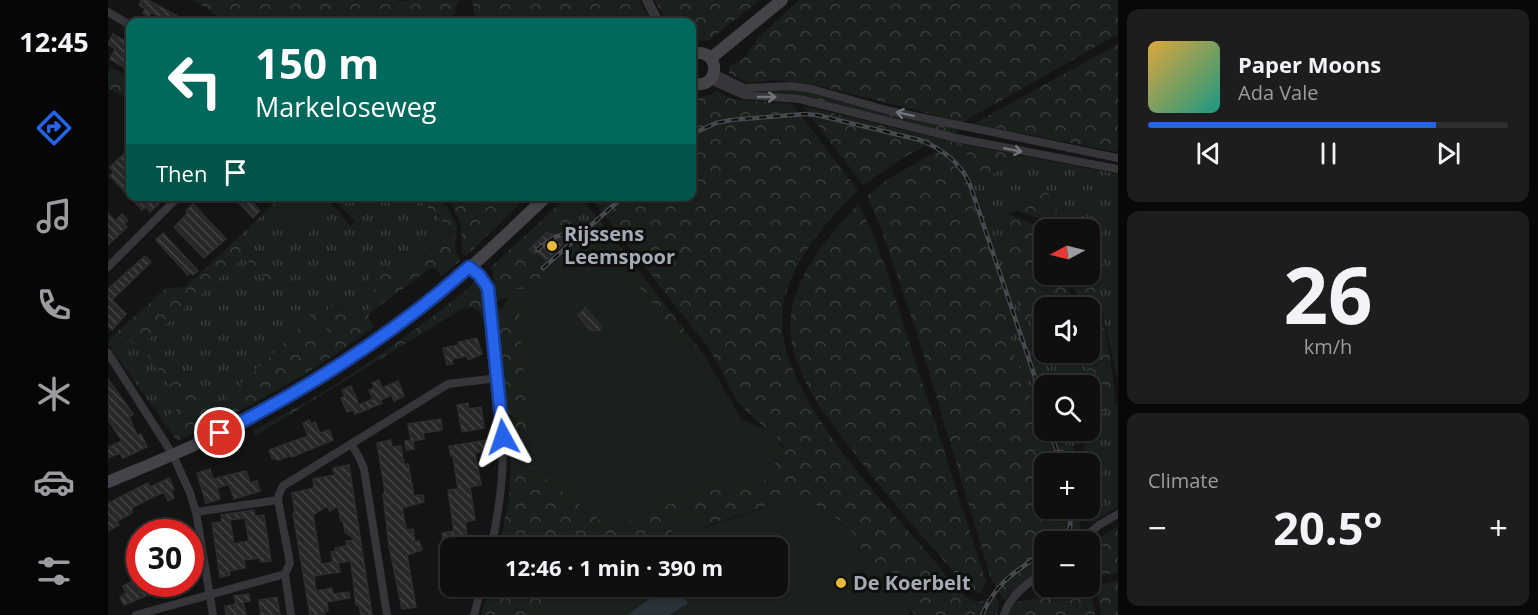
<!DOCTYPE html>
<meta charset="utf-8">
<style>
:root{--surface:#0f0f10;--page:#1d1d1e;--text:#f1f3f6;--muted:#9b9c9f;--line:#2f2f30;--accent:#2563eb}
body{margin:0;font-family:"Open Sans",sans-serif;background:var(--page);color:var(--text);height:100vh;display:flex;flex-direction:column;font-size:22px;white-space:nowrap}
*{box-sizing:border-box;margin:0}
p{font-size:20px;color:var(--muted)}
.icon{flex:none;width:33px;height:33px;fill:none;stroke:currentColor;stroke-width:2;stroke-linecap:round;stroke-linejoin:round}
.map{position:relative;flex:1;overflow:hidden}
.panel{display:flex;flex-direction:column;gap:9px;padding:9px;background:#080809;width:420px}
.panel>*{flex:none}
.top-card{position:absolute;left:18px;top:18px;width:570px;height:183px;border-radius:12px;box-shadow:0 2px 4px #0004,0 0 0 2px var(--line);background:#00695c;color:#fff;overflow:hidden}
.needle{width:39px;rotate:263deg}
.buttons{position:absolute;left:926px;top:219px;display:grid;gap:12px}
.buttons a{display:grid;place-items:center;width:66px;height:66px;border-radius:12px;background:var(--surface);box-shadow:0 2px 4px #0004,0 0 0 2px var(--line);font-size:30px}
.speed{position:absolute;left:18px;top:519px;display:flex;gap:12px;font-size:30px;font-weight:700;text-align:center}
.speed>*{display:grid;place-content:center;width:78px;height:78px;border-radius:50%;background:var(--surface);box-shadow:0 2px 4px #0004,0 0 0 2px var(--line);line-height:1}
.speed .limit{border:9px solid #d22;background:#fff;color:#111}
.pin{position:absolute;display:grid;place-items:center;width:51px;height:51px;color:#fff;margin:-26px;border:3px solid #fff;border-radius:50%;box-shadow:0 2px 6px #0007}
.me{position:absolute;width:66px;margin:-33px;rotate:355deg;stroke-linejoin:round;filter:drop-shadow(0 0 4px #0008)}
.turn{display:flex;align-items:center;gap:21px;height:126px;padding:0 30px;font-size:27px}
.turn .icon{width:78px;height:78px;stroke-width:2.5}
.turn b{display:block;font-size:42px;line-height:51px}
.then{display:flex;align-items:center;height:57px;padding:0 30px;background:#0003;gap:12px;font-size:22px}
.big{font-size:45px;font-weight:700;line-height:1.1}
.panel .widget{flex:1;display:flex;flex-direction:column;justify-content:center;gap:9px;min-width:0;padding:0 21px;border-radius:12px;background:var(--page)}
.panel .dial{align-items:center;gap:0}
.dial b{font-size:78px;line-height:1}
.song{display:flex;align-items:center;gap:18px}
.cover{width:72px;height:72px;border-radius:9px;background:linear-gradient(135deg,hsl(40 70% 55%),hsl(170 70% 35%))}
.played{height:6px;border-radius:3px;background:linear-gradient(90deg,var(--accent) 80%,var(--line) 80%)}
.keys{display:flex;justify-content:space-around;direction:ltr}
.heat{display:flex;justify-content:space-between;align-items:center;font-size:33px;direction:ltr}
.trip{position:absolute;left:332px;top:537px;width:348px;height:60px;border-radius:12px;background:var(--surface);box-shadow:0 2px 4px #0004,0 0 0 2px var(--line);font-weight:700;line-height:60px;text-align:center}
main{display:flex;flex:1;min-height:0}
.dock{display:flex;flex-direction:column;width:108px;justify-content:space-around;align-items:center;background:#060606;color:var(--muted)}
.dock .icon{width:42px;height:42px}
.dock .selected{color:var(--accent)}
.dock b{font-size:27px;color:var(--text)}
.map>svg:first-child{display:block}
.grass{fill:url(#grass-tufts)}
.forest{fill:url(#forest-crowns)}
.park{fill:#1a201b}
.water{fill:#2b3138}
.building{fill:url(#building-back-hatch);stroke:#2e2e31;stroke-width:1.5;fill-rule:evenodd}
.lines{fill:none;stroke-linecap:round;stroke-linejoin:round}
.minor{stroke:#35353a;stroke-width:8}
.tertiary{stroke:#35353a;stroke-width:10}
.secondary{stroke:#43444a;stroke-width:12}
.rail-casing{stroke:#48494f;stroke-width:4.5}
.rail{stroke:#0f0f10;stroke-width:2;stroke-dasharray:7;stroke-linecap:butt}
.oneway{stroke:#73757e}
.route-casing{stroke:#184099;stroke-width:15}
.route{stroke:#2563eb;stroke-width:10}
.poi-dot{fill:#e7b93a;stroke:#0f0f10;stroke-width:2}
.labels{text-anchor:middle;stroke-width:6;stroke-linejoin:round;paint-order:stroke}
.poi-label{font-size:20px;font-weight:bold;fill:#a6aab5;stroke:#0f0f10;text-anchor:start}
</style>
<main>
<nav class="dock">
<b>12:45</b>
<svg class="icon selected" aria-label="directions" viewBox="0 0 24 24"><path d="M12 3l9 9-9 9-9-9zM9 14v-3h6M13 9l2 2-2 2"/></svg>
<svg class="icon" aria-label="music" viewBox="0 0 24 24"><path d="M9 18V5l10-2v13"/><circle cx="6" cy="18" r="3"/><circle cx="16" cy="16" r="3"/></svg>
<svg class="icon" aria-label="phone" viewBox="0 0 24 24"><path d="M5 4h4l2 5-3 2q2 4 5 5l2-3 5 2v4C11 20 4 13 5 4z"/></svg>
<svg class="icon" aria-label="climate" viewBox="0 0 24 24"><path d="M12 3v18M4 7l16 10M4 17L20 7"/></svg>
<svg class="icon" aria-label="car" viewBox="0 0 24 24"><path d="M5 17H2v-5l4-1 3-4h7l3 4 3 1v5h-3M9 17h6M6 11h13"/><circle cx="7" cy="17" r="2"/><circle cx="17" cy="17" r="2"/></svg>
<svg class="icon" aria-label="filters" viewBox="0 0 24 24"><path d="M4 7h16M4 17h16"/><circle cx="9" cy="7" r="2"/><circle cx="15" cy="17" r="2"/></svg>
</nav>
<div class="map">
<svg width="1010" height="615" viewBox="0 0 1010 615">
<defs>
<pattern id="grass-tufts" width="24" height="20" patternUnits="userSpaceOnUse" patternTransform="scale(1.5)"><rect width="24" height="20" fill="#1a201b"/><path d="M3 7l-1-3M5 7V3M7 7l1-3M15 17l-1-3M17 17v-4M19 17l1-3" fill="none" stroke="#383e3a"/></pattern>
<pattern id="forest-crowns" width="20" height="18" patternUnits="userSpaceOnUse" patternTransform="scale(1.5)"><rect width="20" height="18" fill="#1a201b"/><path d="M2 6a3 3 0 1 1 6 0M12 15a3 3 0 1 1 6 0" fill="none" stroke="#383e3a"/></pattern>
<pattern id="building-back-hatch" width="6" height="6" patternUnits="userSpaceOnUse" patternTransform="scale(1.5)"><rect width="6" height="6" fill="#272729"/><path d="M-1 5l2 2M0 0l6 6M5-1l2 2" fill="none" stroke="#434446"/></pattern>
</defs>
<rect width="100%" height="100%" fill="#141415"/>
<!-- grass -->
<g class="grass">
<path d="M846 142 855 144 869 183C884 172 901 167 916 156L1010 174V380L994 312 981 272V230L959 229 933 181C929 186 928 190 924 195 918 202 914 200 910 211L900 214 901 246 915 319 936 323V352C949 353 974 350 979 366 981 371 978 380 979 385L936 386V423L925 403 906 355 890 265Z"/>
<polygon points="224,197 308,197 326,213 343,231 293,276 273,268 263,287 271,300 250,318 243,319 231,305 218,341 210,341 212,305 202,310 203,318 108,408 44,345 36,351 76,404 54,420 6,353 22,341 31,347 136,257 165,287 173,278 133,235 166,203 198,234 226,211 226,207 243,226 247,221"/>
<polygon points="469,197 472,197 493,222 488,227 484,238 438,277 438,267 427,254 452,231 464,238 471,236 465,207 461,204"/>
<polygon points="981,400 983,409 1007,408 1010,403 1010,507 983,524 980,509 981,464 976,463 976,443 965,446 948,445 940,431 981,430"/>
</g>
<!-- forest -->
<g class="forest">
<polygon points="85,0 291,0 289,2 300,0 350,0 344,22 119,22"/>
<polygon points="364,0 531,0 544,22 368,22"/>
<polygon points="546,0 652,0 600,41 584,40 584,22 561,22"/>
<polygon points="691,0 1010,0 1010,34 855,122 704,84 669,80 640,83 621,73 621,66 635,59 650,38"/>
<polygon points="1010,44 1010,152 865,124"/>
<polygon points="3,68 22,77 17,90 22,94 22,100 0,88 0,73"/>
<polygon points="669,88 703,92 851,129 845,135 701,98 644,91"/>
<path d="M609 91 624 99 684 104 750 190C717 223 676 268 674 317 670 391 771 498 819 552 829 564 853 596 866 601 873 603 882 598 888 596L891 605 889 615H807L769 578 744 532 728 518 692 495 561 538 535 536 532 547H391L401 500 403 460 389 309 409 304 449 323 597 475 656 480 676 446 630 403 602 350 482 197 584 196V103C590 96 600 97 609 91Z"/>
<path d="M695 106 846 142 890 265 906 355 925 403 936 423V430L940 431 948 445 965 446 967 463 936 464V508L971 509C973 522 974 532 963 541L936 542V565L896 600 882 576 810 336 774 231 759 196 780 179 829 151 823 143 795 158 755 185Z"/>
<path d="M855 144 916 156C901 167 884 172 869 183Z"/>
<path d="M933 181 958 227 959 229H940L930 218 910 211C915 200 919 202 924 195 928 190 929 185 933 181Z"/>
<path d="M308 197H326L339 206 349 226 347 248 352 261 333 276 329 270 323 268 263 312 260 317 266 327C206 372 138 410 69 441L54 420 76 404 36 351 44 345 108 408 202 318V310L196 303 203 296 212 304 210 340 218 341 220 308 227 303 243 318H250L270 300 261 279 268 269 273 268 293 276 343 232 326 213Z"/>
<polygon points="343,197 343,196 419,197 358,256 354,254 353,224 344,205"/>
<path d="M459 197H469L461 204C470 212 474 222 473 234L464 238 452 232 427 254 438 267V277L424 288 388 301 384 266Z"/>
<path d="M750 204 764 231 777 266 878 582 873 593H869L856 583C819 542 783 501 750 458 720 418 677 369 683 316 688 272 721 236 750 204Z"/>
<polygon points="900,214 926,224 935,234 936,274 955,275 967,307 936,308 936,323 915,320 894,254 901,246"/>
<polygon points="493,222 596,355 617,391 484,238 487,229"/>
<polygon points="133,235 173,278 165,287 136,257 31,347 22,341 6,353 0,344 0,340 58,288 77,287"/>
<path d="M981 272C991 293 1010 389 1007 408L986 415 981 400V386L979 385V364L964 353 981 352V308L973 307 962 275 981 274Z"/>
<path d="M366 281 374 289 378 327 372 313 365 307 354 309 147 436 145 430C223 393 293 341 361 288Z"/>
<polygon points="1010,526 1010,573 981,578 981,545"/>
<polygon points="1010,581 1010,615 993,615 988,585"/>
<polygon points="982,586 987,615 900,615 906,603"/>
<polygon points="381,587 462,587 434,615 373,615"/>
</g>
<!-- park -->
<g class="park">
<polygon points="173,196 216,197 226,207 226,211 201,233 198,234 166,203"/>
<polygon points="487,233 621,397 633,419 668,434 675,451 651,488 615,481 503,529 422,466 411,306 396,307 402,290 422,288"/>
<polygon points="692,495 728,518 744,532 759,559 797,579 802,615 429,615 454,587 669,586 669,548 532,547 535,536 561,538 569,516 593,513 596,528"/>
</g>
<!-- water -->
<polygon class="water" points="559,587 568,587 580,603 562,615 519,615"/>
<!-- building -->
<g class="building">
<polygon points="34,0 40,0 80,22 62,22 43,12 41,17 35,13 37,9 31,5"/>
<polygon points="5,34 22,44 22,71 2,59 7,49 0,44"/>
<polygon points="22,148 22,196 59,196 42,212 38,207 34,210 2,176 6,172 2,167"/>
<polygon points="125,196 139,196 152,211 145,218"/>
<polygon points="85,204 118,239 96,258 66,227 80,213 78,211"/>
<polygon points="0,213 7,221 14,214 20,220 16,224 19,227 0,245"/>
<polygon points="439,232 444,237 448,234 456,243 438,260 429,251 426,254 421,250"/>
<polygon points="55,233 90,271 85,275 83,273 80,275 48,240"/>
<polygon points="37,256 43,262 4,300 18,314 4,330 0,326 0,289"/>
<polygon points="477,308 493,326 492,331 482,330 470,315"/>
<polygon points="369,338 374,354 360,360 359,356 344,359 345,364 339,365 335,348 351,345 350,342"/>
<polygon points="0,379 25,414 21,417 29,435 33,434 39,447 15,458 12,453 0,458 0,447 14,441 0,420"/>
<polygon points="271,380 274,388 290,381 296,396 286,401 284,395 272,400 274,403 260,409 247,414 245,410 239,412 233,398 237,396 234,390 243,386 251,405 265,399 261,390 267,388 264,383"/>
<polygon points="360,403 361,409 373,407 376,428 354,432 349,405"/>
<polygon points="333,419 334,430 315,433 316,439 305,441 306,449 298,450 297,441 303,440 300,424"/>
<polygon points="201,420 203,424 207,422 212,433 221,430 225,440 184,457 184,455 171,460 164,458 161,450 200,436 195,423"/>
<polygon points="283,440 284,447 293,446 296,465 300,464 306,496 315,495 316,502 294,508 298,530 305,529 307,542 311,541 314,550 299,555 308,607 294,609 281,546 275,494 277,492 269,443"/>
<polygon points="378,440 380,451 367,453 373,485 362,487 367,520 357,522 361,548 336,548 334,533 346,531 340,490 350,489 345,456 343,456 341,446"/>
<path d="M241 465 264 615H253L251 605H248L243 561 230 563 232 572 206 576 208 591 224 588 225 594 241 592 242 598 219 602 220 611 216 612V615H202L185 513H187L184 493 206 488 205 479 227 475 225 468ZM219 506 222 511 230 506 233 521H235L237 532 248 540 238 541 239 546 227 548 228 551 223 552 225 562 213 564 205 515Z"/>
<polygon points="102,469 105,479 138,471 142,483 149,481 152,491 126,499 121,484 109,488 112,499 98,503 89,473"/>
<polygon points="61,478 66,489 63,490 66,498 60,501 56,492 39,500 24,508 24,513 9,521 11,525 0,531 0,503 40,483 42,487"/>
<path d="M146 510 147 516 156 515 163 561 153 562 152 558 136 560 137 568 121 571 122 575 112 577 104 523 114 522 113 515ZM137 518 141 541 126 544 122 520Z"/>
<polygon points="32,578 32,584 66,584 16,605 12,597 18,594 15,586"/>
<polygon points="141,594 142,601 135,602 138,615 118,615 117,606 128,604 126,596"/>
<polygon points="169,597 172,615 153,615 151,600"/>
</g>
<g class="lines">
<!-- minor -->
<g class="minor">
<polyline points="0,12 22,25"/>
<polyline points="606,73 636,88 683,86 704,89 782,111 1010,158"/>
<polyline points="602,80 636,95 691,99 848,138 1010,169"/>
<polyline points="0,267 71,196"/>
<path d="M361 267 371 275 380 288 394 423C397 464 392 508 383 548"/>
<polyline points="0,353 65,455 82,493 88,512 105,615"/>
<polyline points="243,444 251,457 256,469 279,615"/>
<polyline points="88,512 170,500"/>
<polyline points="971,542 991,525 1010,514"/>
<polyline points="28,615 177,574"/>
<polyline points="183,615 177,574 182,563 170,500 171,494 175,486 340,384 390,378"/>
<polyline points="366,615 374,586"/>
<path d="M896 615C902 595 921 583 936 571"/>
</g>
<!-- tertiary -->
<polyline class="tertiary" points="539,0 550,22"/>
<!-- secondary -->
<g class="secondary">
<path d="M584 54C614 46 613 92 584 83"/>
<polyline points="603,58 674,0"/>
<path d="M0 482C38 466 76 451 112 433 176 402 237 363 295 322 347 285 393 239 439 196"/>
</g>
<!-- rail casing -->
<g class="rail-casing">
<g id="rail">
<path d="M584 134 608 123 623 120 696 114 709 115 812 140C833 148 851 162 861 182L932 392 936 413"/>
<path d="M429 250C448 234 452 234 476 233"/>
<polyline points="435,268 516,196"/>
<polyline points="942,430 953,464"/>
<polyline points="950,542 962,528 963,508"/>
<path d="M874 615C889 581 907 572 936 552"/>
</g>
</g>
<!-- rail -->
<use href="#rail" class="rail"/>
</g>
<!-- one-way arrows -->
<defs><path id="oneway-shaft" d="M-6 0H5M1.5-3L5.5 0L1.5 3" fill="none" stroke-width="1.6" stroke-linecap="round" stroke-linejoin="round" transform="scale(1.5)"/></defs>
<g class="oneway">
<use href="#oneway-shaft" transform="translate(659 97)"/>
<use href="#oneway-shaft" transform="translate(797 114) rotate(-168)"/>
<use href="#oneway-shaft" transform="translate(905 150) rotate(12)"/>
</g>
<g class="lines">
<!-- route casing -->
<g class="route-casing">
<path id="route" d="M112 433C201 388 287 333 361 267L371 275 380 288 395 437"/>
</g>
<!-- route -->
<use href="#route" class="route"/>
</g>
<!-- markers -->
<g class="poi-dot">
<circle cx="444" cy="246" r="6"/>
<circle cx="733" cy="583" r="6"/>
</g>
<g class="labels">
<!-- poi labels -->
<g class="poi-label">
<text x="456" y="241">Rijssens<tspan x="456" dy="23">Leemspoor</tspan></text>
<text x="745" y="590">De Koerbelt</text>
</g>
</g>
</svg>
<div class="buttons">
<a><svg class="needle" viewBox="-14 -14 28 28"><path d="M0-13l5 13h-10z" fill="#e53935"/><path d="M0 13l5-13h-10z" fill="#9b9c9f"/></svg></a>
<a><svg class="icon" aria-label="sound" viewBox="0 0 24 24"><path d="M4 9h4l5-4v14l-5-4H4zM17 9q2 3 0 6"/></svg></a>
<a><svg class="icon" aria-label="search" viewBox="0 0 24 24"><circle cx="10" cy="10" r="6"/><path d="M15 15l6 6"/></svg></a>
<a>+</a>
<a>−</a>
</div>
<div class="speed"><div class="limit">30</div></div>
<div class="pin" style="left:112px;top:433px;background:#d93025"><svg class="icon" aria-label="arrive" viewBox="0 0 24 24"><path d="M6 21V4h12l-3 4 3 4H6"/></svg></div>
<svg class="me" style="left:395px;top:437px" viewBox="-20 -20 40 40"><path d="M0-17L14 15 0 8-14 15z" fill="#2563eb" stroke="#fff" stroke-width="4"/></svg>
<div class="trip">12:46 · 1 min · 390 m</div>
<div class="top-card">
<div class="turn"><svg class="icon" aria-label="left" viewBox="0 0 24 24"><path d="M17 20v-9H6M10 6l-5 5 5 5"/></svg><div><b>150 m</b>Markeloseweg</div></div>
<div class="then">Then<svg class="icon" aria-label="arrive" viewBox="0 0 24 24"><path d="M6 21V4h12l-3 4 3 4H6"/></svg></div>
</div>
</div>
<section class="panel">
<div class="widget">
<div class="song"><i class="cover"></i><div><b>Paper Moons</b><p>Ada Vale</p></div></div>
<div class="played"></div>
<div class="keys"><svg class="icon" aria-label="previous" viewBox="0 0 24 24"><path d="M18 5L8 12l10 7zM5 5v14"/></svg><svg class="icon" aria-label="pause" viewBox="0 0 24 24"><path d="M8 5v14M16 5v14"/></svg><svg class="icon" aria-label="next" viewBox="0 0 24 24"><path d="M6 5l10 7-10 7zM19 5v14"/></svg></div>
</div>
<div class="widget dial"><b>26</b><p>km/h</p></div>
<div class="widget"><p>Climate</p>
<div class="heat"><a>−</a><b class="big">20.5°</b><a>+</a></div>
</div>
</section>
</main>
